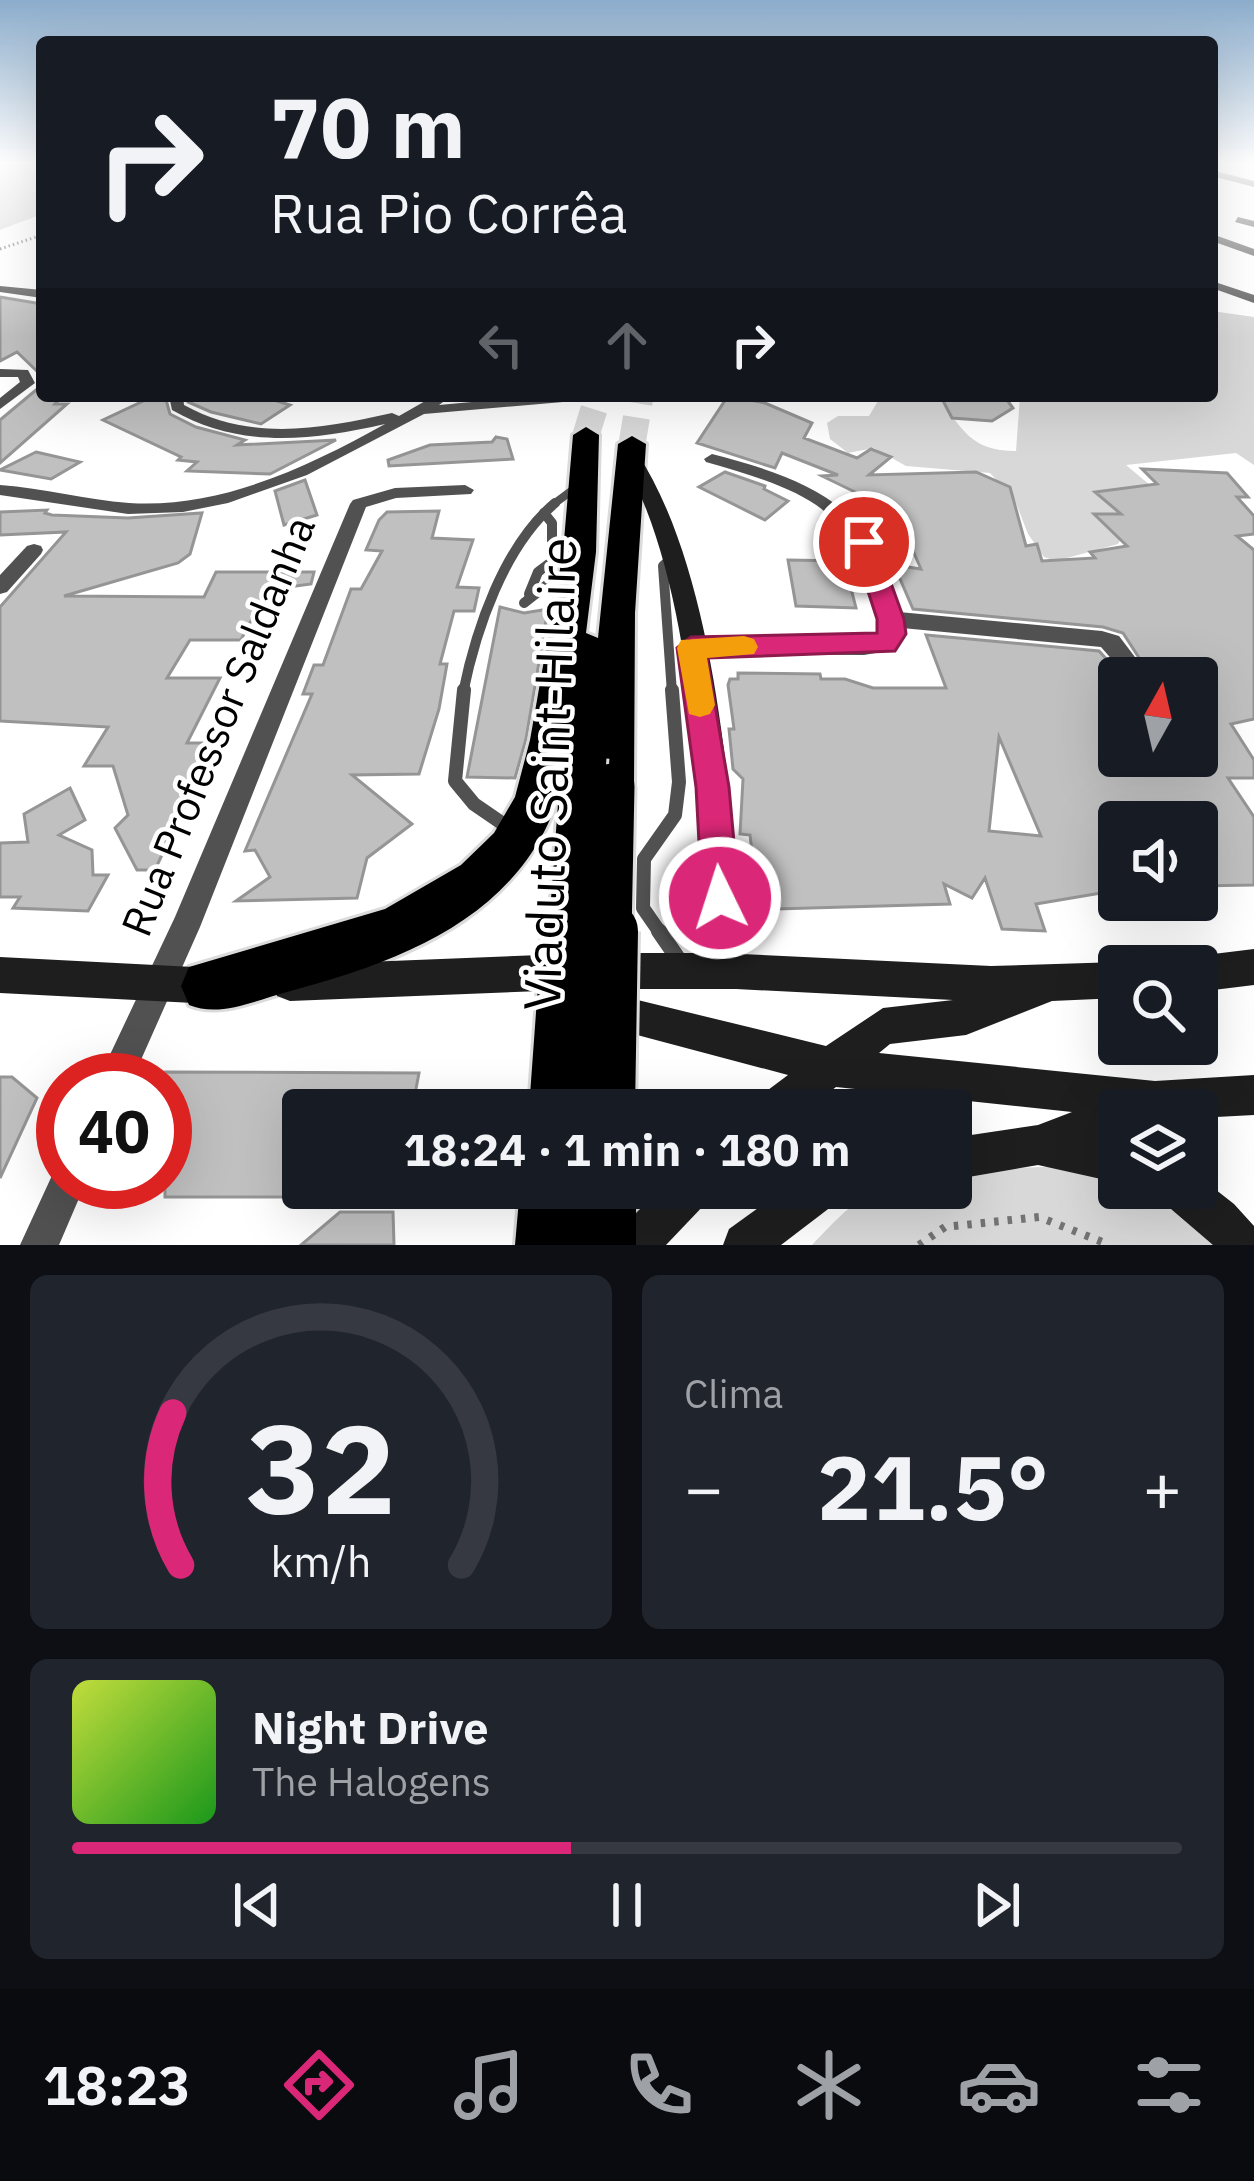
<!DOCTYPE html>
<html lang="pt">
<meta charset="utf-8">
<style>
:root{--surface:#171b24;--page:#20242c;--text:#f1f3f6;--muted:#9ea1a6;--line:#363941;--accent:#db2777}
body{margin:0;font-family:"IBM Plex Sans",sans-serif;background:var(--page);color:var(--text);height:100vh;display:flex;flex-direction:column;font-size:45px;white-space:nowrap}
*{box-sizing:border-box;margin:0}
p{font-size:39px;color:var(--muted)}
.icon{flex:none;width:66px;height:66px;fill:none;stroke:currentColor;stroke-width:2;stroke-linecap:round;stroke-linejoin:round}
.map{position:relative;height:1245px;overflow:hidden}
.details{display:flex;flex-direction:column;gap:30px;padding:30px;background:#0d0f14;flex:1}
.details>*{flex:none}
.banner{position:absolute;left:36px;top:36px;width:1182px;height:366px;border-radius:12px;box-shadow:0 12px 48px #0002;background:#171b24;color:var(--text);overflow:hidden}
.needle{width:78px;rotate:8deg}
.controls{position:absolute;left:1098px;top:657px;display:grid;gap:24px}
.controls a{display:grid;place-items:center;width:120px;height:120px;border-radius:12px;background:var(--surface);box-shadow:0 12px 48px #0002;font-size:60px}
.speed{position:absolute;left:36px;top:1053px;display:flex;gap:24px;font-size:60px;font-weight:700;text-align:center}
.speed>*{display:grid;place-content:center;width:156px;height:156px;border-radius:50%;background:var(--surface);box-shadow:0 12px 48px #0002;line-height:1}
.speed .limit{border:18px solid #d22;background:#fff;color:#111}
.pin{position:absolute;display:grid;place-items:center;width:102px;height:102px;color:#fff;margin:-51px;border:6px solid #fff;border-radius:50%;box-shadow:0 3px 12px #0007}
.me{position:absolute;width:132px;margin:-66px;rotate:356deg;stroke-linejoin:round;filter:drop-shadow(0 0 9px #0008)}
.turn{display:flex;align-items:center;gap:42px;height:252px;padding:0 36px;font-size:54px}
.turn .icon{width:156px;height:156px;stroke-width:2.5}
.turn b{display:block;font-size:84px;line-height:102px}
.lanes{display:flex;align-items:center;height:114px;padding:0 36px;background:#0003;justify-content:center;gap:60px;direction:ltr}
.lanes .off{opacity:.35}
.big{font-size:90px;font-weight:700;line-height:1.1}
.details .card{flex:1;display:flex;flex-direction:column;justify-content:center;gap:18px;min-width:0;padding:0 42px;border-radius:18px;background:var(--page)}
.details .dial{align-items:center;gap:0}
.dial svg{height:312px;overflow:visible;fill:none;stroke:var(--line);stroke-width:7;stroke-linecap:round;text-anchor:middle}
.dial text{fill:var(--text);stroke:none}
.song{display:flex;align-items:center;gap:36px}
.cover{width:144px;height:144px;border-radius:18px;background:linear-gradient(135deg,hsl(70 70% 55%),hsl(120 70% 35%))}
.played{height:12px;border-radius:6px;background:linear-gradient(90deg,var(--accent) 45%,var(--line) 45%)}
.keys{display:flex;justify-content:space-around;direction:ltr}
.heat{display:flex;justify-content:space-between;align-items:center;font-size:66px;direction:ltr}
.details .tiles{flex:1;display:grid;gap:30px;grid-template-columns:1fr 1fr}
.card:last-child{grid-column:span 2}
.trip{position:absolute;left:282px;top:1089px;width:690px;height:120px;border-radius:12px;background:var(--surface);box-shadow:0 12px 48px #0002;font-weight:700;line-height:120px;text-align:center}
.tabs{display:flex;height:192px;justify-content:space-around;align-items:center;background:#090b0e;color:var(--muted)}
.tabs .icon{width:84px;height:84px}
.tabs .current{color:var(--accent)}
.tabs b{font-size:54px;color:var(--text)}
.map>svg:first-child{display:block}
.green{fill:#d8d8d8}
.building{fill:#c0c0c0;stroke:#959595;stroke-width:3;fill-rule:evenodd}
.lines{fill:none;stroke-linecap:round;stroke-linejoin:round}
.highway-tunnel{stroke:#d9d9d9;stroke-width:27;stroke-dasharray:27 14;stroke-linecap:butt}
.highway-casing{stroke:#dbdbdb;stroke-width:6}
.path-far1{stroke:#737373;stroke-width:3;stroke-dasharray:1.5 3;stroke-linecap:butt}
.path{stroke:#737373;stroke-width:8;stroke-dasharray:4.5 9;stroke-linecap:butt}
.lane-far3{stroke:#515151;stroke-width:8}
.lane-far2{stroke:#515151;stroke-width:10}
.lane-far1{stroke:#515151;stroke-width:14}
.lane{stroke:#515151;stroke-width:16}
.street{fill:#515151;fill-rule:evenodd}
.secondary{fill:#1e1e1e;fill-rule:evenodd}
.highway{fill:#000;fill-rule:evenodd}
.highway-bridge-far1-casing{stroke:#dbdbdb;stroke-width:51;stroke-linecap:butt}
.highway-bridge-casing{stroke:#dbdbdb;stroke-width:64;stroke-linecap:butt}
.highway-bridge-far1{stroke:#000;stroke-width:45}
.highway-bridge{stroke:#000;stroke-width:58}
.route{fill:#db2777;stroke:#8e194d;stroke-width:3}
.slow{fill:#f59e0b}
.labels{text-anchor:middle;stroke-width:9;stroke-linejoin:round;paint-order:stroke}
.street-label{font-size:42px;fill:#000;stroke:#fff}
.near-street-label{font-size:51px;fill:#000;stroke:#fff}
</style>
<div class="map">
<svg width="1254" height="1245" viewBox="0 0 1254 1245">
<rect width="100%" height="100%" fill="#fff"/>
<!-- green -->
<g class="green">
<polygon points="0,164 42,164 42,214 0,230"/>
<path d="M1212 311 1254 317V465L1236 453 1126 465 1150 485 1098 494 1120 514 1110 515 1123 535 1118 544 1056 561 1044 557 1028 534 1014 498 990 473 906 466 874 448 848 453 830 439 827 423 838 416H869L881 396H937C963 429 970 451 1016 451L1020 396H1212Z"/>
<path d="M1119 1165V1188H1188L1238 1245H812C869 1185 869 1188 951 1188V1173L964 1169Z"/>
</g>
<!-- building -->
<g class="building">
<polygon points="0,297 42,304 42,376 17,352 0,361"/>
<polygon points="42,385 42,396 62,396 55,404 67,404 0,463 0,420"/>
<polygon points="154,396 165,396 170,414 196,427 245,440 237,445 336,440 270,474 187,471 197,462 178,460 181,457 103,420"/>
<polygon points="188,396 261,396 290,405 261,424 211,412 188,402"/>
<path d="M728 396 765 403 812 423 804 438 857 458 871 449 891 457 869 475 976 472 1010 487 1026 546 1037 544 1042 561 1095 558 1090 552 1127 546 1094 514H1121L1095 492 1157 484 1142 469 1227 473 1248 497H1237L1254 516V534L1237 536 1254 550V719L1231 724 1254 760V778H1228L1254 817V885L1197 886V822H1119V890L1036 904 1045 931 1002 929 985 878 972 898 944 884 950 904 776 909 773 899 760 900 756 885 748 886 745 869 754 868 750 835 740 834 743 779 733 769 729 729H734L728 685 730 679H738V673L820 674 821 679H845L873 688H946L926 635 1099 651 1122 676H1138L1145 667 1123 633 1103 627 913 609 894 565 921 569 897 515 866 516 855 492 822 476 838 475 782 453 775 468 697 443ZM1119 678H1197V756H1119ZM999 737 1041 836 989 831Z"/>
<polygon points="1004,396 1013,408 992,421 952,418 941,397"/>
<polygon points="496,437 507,439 513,459 389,466 388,460 430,445 492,442"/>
<polygon points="36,452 80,462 51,479 0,470"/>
<polygon points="725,472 765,486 764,489 788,501 765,520 699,487"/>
<polygon points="305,480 317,515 284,525 275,491"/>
<polygon points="47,510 45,513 52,515 128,518 202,513 190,554 178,563 64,596 204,597 216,572 314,572 311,584 267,590 241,640 190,640 167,678 220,678 187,743 214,743 155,870 137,870 115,828 128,815 113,766 84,766 108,727 0,721 0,607 66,532 0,535 0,512"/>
<polygon points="439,511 432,538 473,540 457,587 479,588 474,611 454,611 440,664 447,664 439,709 419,774 352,775 412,824 367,858 357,898 236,901 270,877 255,850 245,851 312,694 303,694 314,665 323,665 351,589 361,589 382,551 366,550 379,520 387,512"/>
<polygon points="788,560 844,561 856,608 796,606"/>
<polygon points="500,607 524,613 548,609 526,739 515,778 467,777"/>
<polygon points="70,788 85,820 59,835 92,850 93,875 108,875 88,911 13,908 20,897 0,897 0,843 28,842 24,814"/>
<polygon points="165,1072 419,1073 412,1110 303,1110 303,1197 165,1197"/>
<polygon points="0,1077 12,1077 37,1098 0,1178"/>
<polygon points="340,1212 393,1212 394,1245 301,1245"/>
</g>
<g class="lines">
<!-- highway-tunnel -->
<g class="highway-tunnel">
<polyline points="586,435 598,396"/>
<polyline points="632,444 640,396"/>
</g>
<!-- highway casing -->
<g class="highway-casing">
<g id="highway">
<path d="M586 427 599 435 596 552 586 633 598 638 618 444 632 436 646 444 635 613 634 786 628 800 612 806 596 800 591 773 584 775 567 767C537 909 415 958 287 992 256 1000 220 1018 189 1005L181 986 189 967 385 909 461 865 494 833 515 797 530 740 563 552 573 435Z"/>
<polygon points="520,1188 636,1188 636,1245 515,1245"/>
</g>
</g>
<!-- path-far1 -->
<polyline class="path-far1" points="0,249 42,235"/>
<!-- path -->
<polyline class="path" points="919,1245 945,1227 1039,1217 1110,1245"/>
<!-- lane-far3 -->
<polyline class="lane-far3" points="551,506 578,486"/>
<!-- lane-far2 -->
<g class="lane-far2">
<polyline points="529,594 538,572 550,563"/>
<polyline points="524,603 552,581 552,523 544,513"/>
<path d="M463 693C476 629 504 546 555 503"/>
<polyline points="672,693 663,566 674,556"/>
</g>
<!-- lane-far1 -->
<g class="lane-far1">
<polyline points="464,690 455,781 474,804 512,830"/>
<polyline points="661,934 643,908 644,859 675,815 679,782 672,690"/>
</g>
<!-- lane -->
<polyline class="lane" points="659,931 679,960"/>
<!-- street -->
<g class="street">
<polygon points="1212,170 1254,181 1254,187 1212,176"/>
<polygon points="1238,217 1254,221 1254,227 1235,222"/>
<polygon points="1212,234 1254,249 1254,256 1212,241"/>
<polygon points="1212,281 1254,295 1254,303 1212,288"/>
<polygon points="0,286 42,290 42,298 0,292"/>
<polygon points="0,369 28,370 35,383 0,409 0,398 20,382 18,377 0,377"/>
<path d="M169 396H183L184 405C251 442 321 429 392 413L399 416 434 396H451L439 405 538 396 570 398 563 402 424 414 307 475 228 503 183 512 128 514 0 495V485C44 488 86 500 129 503 219 509 308 467 385 424 310 441 240 449 172 410Z"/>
<path d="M712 454C805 478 881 507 899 612L1102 631 1119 636 1141 665 1138 671H1122L1101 647 902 628 903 634 893 650 864 655 683 654 680 648 683 642 691 640 864 639 878 637 881 633C864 513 815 493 706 462L704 459Z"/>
<polygon points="465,485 474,490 471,494 396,498 366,507 200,927 132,1080 98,1080 175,917 350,504 353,500 395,488"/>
<polygon points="34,544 41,546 43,550 41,554 7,592 0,594 0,575 27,546"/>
<polygon points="63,1166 63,1182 86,1182 59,1245 20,1245 55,1169"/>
</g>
<!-- secondary -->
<g class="secondary">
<path d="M630 451 637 453C717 574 733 809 741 954L991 966 1119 962 1128 966H1119V998L1052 1001 966 1035 890 1044 879 1053 1155 1081 1254 1075V1115L1197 1118V1110H1119V1134L1106 1139 1119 1141V1183L1038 1165 951 1180V1138L1038 1125 1072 1112 836 1087 806 1110H754L760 1096 788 1075 592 1023 587 1010 592 997 605 992 826 1046 883 1008 953 1000 736 989H608L596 983 590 971 596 959 608 953H706C703 810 694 579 621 457Z"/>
<polygon points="1254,949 1254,985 1197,992 1197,966 1183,966 1197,956"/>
<polygon points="567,954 579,960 585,972 579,984 567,990 290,1001 277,996 272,983 277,970 290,965"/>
<polygon points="0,957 213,968 226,973 231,986 226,999 213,1004 0,993"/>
<polygon points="1197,1175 1234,1204 1254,1226 1254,1245 1213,1245 1164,1203 1158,1188 1197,1188"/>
<polygon points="661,1188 712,1188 706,1203 666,1245 614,1245 620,1229"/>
<polygon points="786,1188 842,1188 836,1203 781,1245 723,1245 729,1229"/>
</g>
<!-- highway -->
<use href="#highway" class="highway"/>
<!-- highway-bridge-far1 casing -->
<g class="highway-bridge-far1-casing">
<g id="highway-bridge-far1">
<polyline points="571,934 584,757"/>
<polyline points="609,934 612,786"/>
</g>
</g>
<!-- highway-bridge casing -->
<g class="highway-bridge-casing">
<g id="highway-bridge">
<polyline points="558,1110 571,931"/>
<polyline points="606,1110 609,931"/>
</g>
</g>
<!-- highway-bridge-far1 -->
<use href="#highway-bridge-far1" class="highway-bridge-far1"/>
<!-- highway-bridge -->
<use href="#highway-bridge" class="highway-bridge"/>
</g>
<!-- sky -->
<linearGradient id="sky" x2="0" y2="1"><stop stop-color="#8baccb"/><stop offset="0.48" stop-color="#fff"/><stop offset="1" stop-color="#fff" stop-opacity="0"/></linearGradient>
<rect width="1254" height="339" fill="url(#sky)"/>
<!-- route -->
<polygon class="route" points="864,534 876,542 904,619 906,634 895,651 707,658 729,787 739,898 734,911 720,917 707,911 702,898 696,787 677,648 691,637 877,633 877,619 852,542"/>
<!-- slow -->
<polygon class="slow" points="744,636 754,639 758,647 754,654 707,658 715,705 710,714 700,717 689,714 677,648 681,640"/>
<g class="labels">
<!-- street labels -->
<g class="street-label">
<text transform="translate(218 726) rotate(-68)" y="15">Rua Professor Saldanha</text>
</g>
<!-- near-street labels -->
<g class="near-street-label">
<text transform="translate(550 774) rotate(-88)" y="18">Viaduto Saint-Hilaire</text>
</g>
</g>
</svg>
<div class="controls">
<a><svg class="needle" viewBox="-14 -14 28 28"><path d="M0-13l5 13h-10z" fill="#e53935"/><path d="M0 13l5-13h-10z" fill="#9ea1a6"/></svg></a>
<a><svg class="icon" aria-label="sound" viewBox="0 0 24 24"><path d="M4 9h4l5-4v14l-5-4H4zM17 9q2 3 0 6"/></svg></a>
<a><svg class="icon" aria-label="search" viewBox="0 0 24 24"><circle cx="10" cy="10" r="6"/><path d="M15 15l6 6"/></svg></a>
<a><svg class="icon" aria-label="layers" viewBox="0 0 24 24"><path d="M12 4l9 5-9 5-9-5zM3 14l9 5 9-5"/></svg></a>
</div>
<div class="speed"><div class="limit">40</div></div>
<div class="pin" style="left:864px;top:542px;background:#d93025"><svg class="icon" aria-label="arrive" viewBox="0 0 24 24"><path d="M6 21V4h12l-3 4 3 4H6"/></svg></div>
<svg class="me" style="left:720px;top:898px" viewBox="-20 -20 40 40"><circle r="17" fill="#db2777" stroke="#fff" stroke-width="3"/><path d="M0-11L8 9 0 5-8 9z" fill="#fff"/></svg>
<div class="trip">18:24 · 1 min · 180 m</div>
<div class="banner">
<div class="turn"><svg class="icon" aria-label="right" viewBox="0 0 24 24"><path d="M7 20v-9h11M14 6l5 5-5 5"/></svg><div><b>70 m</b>Rua Pio Corrêa</div></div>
<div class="lanes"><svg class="icon off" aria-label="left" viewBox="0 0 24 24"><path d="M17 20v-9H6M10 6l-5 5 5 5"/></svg><svg class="icon off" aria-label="ahead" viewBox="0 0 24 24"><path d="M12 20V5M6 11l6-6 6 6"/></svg><svg class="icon" aria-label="right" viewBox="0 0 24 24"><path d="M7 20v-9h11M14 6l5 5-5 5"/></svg></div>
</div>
</div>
<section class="details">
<div class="tiles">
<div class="card dial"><svg viewBox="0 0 100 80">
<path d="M14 69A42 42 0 1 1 86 69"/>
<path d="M14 69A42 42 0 0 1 12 30" stroke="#db2777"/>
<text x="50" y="56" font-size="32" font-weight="700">32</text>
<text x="50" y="72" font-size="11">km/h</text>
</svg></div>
<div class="card"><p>Clima</p>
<div class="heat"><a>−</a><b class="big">21.5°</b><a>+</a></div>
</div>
<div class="card">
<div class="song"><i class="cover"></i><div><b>Night Drive</b><p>The Halogens</p></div></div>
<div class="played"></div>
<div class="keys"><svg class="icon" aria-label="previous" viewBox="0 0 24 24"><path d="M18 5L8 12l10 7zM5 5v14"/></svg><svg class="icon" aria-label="pause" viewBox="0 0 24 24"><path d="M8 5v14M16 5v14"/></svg><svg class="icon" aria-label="next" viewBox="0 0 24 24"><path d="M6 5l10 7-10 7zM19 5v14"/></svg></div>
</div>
</div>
</section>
<nav class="tabs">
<b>18:23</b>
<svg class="icon current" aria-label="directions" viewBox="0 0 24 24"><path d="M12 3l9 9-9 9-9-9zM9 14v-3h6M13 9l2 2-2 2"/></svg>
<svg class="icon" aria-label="music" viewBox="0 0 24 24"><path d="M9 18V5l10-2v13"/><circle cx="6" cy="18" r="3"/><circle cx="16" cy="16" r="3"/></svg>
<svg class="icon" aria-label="phone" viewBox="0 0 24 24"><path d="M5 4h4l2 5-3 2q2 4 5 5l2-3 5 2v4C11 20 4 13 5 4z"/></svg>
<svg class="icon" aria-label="climate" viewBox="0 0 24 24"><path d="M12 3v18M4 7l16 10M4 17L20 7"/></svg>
<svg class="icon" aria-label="car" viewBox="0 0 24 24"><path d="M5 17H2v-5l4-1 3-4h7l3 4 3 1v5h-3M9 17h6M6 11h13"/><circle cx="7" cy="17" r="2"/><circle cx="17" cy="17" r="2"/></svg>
<svg class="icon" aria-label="filters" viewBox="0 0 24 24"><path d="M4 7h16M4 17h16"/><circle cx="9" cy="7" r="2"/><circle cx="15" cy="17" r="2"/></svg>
</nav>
